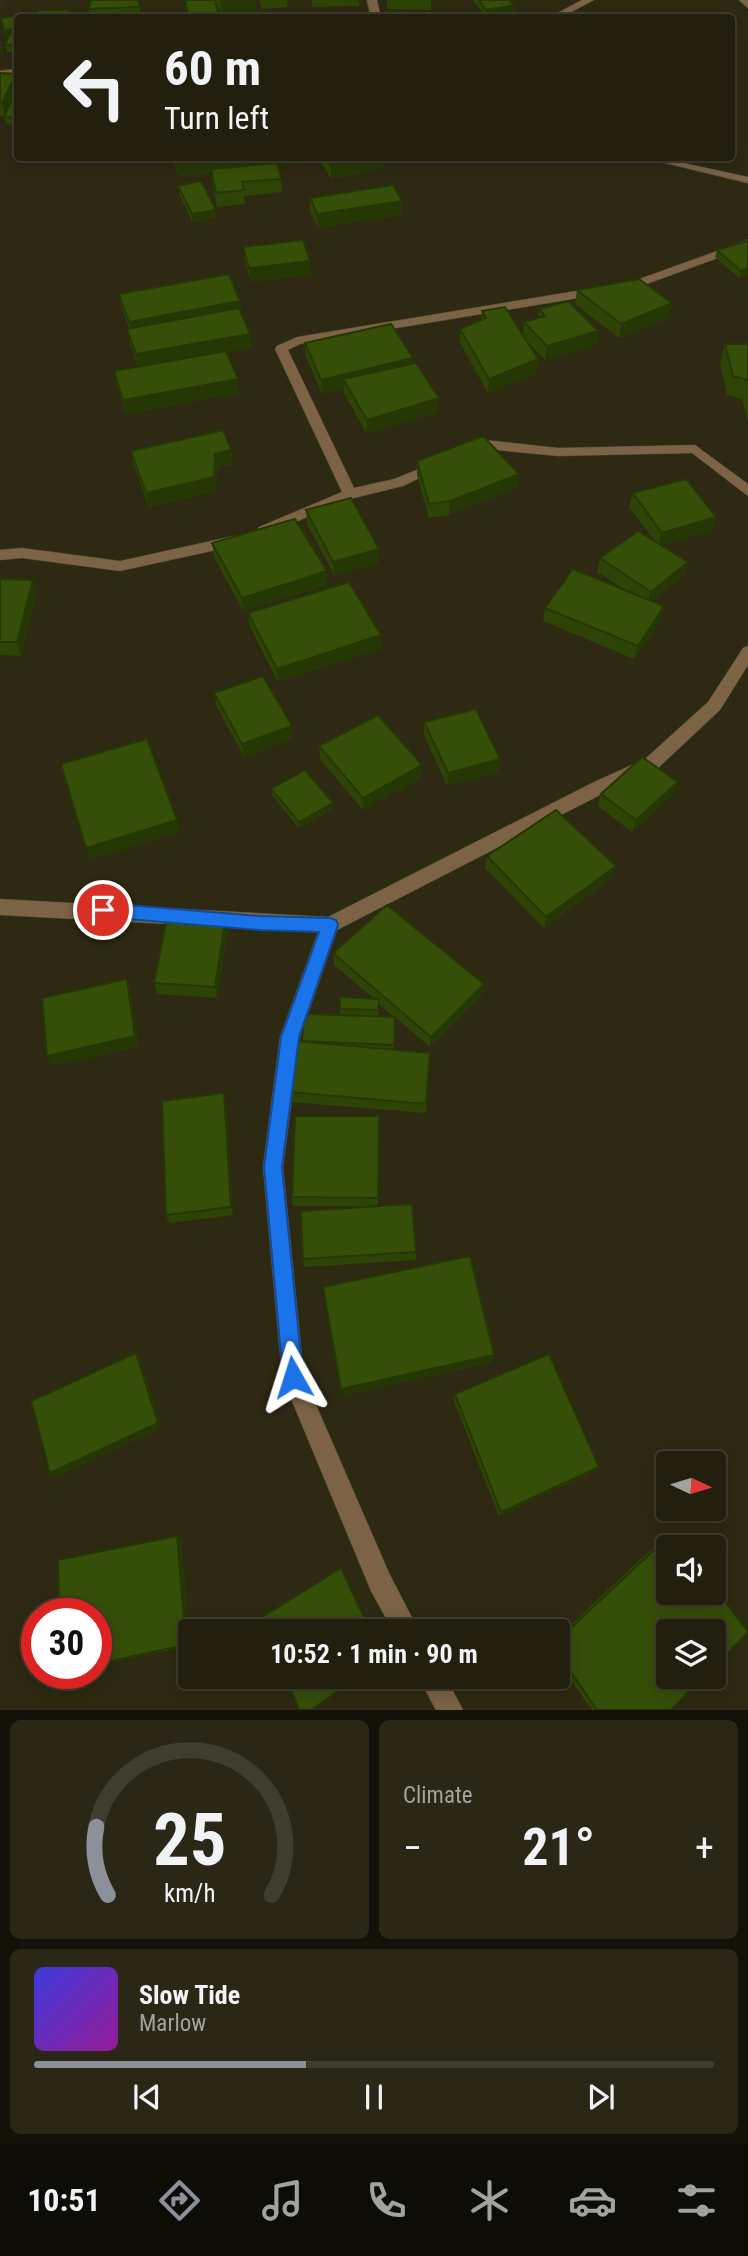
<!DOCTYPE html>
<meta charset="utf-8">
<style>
:root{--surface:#221f0e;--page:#2a2717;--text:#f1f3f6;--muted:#a2a29e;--line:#3f3d2e;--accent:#8c9099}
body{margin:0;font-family:"Roboto Condensed",sans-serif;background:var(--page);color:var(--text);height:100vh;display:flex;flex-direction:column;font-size:26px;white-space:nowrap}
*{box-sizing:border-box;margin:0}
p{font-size:23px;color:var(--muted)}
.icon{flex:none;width:38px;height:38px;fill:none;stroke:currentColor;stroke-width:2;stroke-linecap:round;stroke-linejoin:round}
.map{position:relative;height:1710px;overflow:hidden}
.side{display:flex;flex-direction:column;gap:10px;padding:10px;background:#131108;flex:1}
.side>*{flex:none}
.banner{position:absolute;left:14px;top:14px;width:721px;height:147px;border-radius:7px;box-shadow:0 4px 18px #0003,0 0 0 2px var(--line);background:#221f0e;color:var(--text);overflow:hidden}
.needle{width:46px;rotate:94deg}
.buttons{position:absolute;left:656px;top:1451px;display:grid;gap:14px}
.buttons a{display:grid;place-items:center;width:70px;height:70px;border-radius:7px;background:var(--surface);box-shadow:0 4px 18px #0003,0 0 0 2px var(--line);font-size:35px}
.speed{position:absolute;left:21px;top:1598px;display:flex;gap:14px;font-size:35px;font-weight:700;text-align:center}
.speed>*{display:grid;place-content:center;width:91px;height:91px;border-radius:50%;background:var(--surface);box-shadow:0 4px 18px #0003,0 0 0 2px var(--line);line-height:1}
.speed .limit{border:10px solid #d22;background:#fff;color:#111}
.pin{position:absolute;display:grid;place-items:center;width:60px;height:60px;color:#fff;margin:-30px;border:4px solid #fff;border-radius:50%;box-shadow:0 2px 7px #0007}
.me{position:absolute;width:77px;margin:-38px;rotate:354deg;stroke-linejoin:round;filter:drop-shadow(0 0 5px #0008)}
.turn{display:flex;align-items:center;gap:24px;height:147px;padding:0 35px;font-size:32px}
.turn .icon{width:91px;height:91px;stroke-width:2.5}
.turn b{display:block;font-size:49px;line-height:60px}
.big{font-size:52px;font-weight:700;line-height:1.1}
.side .widget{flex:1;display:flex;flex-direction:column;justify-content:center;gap:10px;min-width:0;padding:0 24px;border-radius:10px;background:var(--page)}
.side .dial{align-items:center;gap:0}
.dial svg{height:182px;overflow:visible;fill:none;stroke:var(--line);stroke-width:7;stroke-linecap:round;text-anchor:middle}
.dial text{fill:var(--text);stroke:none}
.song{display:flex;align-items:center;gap:21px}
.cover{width:84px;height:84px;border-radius:10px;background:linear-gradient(135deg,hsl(240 70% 55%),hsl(300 70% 35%))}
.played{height:7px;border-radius:4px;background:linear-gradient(90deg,var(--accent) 40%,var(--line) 40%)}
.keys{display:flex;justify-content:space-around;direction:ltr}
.heat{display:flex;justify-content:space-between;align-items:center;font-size:38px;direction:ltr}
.side .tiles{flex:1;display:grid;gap:10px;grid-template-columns:1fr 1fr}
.widget:last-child{grid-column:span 2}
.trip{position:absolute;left:178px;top:1619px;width:392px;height:70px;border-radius:7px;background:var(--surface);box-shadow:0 4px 18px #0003,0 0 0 2px var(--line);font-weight:700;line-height:70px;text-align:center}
.menu{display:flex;height:112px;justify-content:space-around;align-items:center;background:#0e0c06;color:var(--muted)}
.menu .icon{width:49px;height:49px}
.menu .current{color:var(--accent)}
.menu b{font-size:32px;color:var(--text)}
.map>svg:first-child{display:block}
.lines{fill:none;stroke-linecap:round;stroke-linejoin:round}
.minor-casing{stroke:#4b4731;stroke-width:1}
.minor{fill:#7c6345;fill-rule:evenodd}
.wall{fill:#2e4407}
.shaded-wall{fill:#263706}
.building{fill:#364f08;stroke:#263706;stroke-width:2}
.route{fill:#1a73e8;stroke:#114b97;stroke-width:2}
</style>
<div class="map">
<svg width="748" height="1710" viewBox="0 0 748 1710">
<rect width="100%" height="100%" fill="#2e2912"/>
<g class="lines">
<!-- minor casing -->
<g class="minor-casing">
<g id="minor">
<polygon points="367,0 377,0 381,18 371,18"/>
<polygon points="582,0 594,0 560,18 548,18"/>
<polygon points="739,0 748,0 748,8"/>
<polygon points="18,69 18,75 0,77 0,71"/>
<polygon points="644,158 661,158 748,177 748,183"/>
<polygon points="748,240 748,247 633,289 300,344 288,350 354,488 394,479 439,461 446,465 403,486 354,498 269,533 264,535 257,530 259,527 342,492 275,349 277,346 297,337 631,282"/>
<polygon points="485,440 558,448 695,445 748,484 748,496 692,453 558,456 486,449 471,454 464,450"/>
<polygon points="234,536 239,537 241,541 239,545 120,571 22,558 0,560 0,550 22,548 120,561"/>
<polygon points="748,646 748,665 720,710 657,769 604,793 337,930 300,1037 283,1167 304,1377 389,1573 419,1631 393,1631 371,1591 282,1377 263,1167 280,1037 318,932 0,915 0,899 328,917 592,783 645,759 708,702 743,648"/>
<polygon points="418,1676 445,1676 463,1710 436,1710"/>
</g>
</g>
<!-- minor -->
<use href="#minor" class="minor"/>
</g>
<!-- wall -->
<g class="wall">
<polygon points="139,0 141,18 91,18 89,9"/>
<polygon points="185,0 255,0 256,10 222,14 216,1 219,18 187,18"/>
<polygon points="259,0 287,0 288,7 262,9"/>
<polygon points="312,0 359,0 359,6 312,7"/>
<polygon points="387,0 431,0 431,10 387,9"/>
<polygon points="473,0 509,0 514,12 486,17"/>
<polygon points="1,18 18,18 18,52 7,52 5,45 9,37 5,37"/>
<polygon points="0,73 18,79 18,126 6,124 4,116 0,116"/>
<polygon points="173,158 299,158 300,164 278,166 281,179 282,192 244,196 245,204 217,207 211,173 178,176"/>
<polygon points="318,158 383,158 383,169 331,179"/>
<polygon points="178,186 216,217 192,222 179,193"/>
<polygon points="310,198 402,201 402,215 318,228 310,212"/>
<polygon points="243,247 311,275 251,282 245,261"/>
<polygon points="717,250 748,275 739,278 715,257"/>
<polygon points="577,290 669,318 619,338 575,304"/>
<polygon points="119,294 240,301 241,313 252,348 227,352 239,393 126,414 117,385 114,371 138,367 130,343 127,329 129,328 122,308"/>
<polygon points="539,309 598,331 596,345 545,360 525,339 538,359 537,373 488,393 460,343 460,329 481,320 482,311 523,335 524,322 538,318"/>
<polygon points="305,343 413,358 413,363 438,412 367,434 344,393 344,389 322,394 306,357"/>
<polygon points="725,344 748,344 748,422 742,399 727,395 720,363"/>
<polygon points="231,450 233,464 217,468 216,491 149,507 134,465 131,451"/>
<polygon points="417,461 517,488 449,515 429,518 417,475"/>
<polygon points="633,493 716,517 712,531 661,545 684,576 652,601 664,606 661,620 634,659 543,621 545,608 625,590 597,572 600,558 655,541 629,507"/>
<polygon points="306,510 379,563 334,575 307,524"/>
<polygon points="212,543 327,585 243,611 214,557"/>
<polygon points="0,579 33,580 37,594 21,656 0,655"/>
<polygon points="248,613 381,635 381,649 278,682 250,627"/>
<polygon points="214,693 293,739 244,757 217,707"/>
<polygon points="424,722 499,772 447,786 424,735"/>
<polygon points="319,746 421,778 363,810 320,759"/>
<polygon points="271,789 333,803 333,809 299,828 272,795"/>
<polygon points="601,794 673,795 632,832 598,806"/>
<polygon points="487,856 612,878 544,928 485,868"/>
<polygon points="228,932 217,998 157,994 154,983"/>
<polygon points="333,953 484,984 482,995 430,1047 395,1017 394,1050 430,1053 426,1113 291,1102 290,1092 302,1042 394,1017 379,1004 378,1016 340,1014 340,997 373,998 334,965"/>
<polygon points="224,1093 226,1102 233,1215 170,1223 166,1215"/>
<polygon points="379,1116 378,1206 416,1252 416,1260 304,1267 303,1259 374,1206 293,1206 292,1197"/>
<polygon points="455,1394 595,1471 499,1516 453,1399"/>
<polygon points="672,1533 671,1710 592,1710 558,1662 558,1637 664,1537"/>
<polygon points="177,1536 181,1539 190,1646 96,1665 96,1614"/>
</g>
<!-- shaded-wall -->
<g class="shaded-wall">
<polygon points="0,0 4,0 0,8"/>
<polygon points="228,0 255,0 256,10 222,14 220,1"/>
<polygon points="514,5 514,12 486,17 486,10"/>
<polygon points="18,29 18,36 5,37 4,30"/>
<polygon points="0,46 2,46 4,53 0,53"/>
<polygon points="16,74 18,91 5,116 2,103"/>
<polygon points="226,158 299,158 300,164 178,176 176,163"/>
<polygon points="371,158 383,158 383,169 331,179 331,165"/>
<polygon points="402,201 402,215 318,228 317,214"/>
<polygon points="216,210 216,217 192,222 192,214"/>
<polygon points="310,261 311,275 251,282 249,268"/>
<polygon points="748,268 748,275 739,278 741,271"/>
<polygon points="240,301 242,315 132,336 129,322"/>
<polygon points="672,303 669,318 619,338 621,324"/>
<polygon points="598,331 596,345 545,360 547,346"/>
<polygon points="250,334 252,348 138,369 136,354"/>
<polygon points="413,358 413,373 343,379 344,389 322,394 321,380"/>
<polygon points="538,359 537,373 488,393 489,379"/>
<polygon points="238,379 239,393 126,414 123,400"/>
<polygon points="439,398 438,412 367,434 367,420"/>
<polygon points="231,450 233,464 217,468 216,491 149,507 146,493 215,454"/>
<polygon points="519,474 517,488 449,515 450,501"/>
<polygon points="716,517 712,531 658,546 662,533"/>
<polygon points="379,549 379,563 334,575 333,562"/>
<polygon points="688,562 684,576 647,605 651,592"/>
<polygon points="327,571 327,585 243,611 242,598"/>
<polygon points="33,580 37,594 21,656 17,642"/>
<polygon points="664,606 661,620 634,659 638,646"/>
<polygon points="381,635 381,649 278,682 277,669"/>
<polygon points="292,726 293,739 244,757 242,744"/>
<polygon points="500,759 499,772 447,786 448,773"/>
<polygon points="422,765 421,778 363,810 363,798"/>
<polygon points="678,782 673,795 632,832 636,820"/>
<polygon points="333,803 333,809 299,828 299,822"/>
<polygon points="177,820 180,832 90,860 86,848"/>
<polygon points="616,866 612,878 544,928 546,917"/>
<polygon points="225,921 228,932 217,998 215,987"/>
<polygon points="127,979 131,990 139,1047 53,1066 47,1056"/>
<polygon points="484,984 482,995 430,1047 431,1037"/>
<polygon points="224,1093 226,1102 233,1215 231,1207"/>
<polygon points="136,1353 141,1359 162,1428 56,1477 50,1473"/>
<polygon points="494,1355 491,1363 342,1396 341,1389"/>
<polygon points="599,1467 595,1471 499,1516 501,1512"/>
<polygon points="177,1536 181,1539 190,1646 186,1645"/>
</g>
<!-- building -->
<g class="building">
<polygon points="91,0 138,0 140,7 89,9"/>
<polygon points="185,0 215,0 218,13 188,15"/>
<polygon points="479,0 509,0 514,5 486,10"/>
<polygon points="38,10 70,10 67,18 35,18"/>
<polygon points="624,13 627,18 585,17"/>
<polygon points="27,15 28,18 18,18 18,29 4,30 1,18"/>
<polygon points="94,17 124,17 93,18"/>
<polygon points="11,31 18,31 18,45 5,45"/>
<polygon points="0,73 16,74 2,103 0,103"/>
<polygon points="17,89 18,119 4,116"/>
<polygon points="175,158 226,158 176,163"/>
<polygon points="326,158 371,158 331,165"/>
<polygon points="277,163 281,179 242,182 244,190 216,193 211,169"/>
<polygon points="201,181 216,210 192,214 178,186"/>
<polygon points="393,185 402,201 317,214 310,198"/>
<polygon points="303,240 310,261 249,268 243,247"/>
<polygon points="748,241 748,268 741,271 717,250"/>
<polygon points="229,274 240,301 129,322 119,294"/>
<polygon points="639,279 672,303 621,324 577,290"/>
<polygon points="568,301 598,331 547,346 524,322 545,316 539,309"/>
<polygon points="505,307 538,359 489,379 460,329 486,318 482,311"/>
<polygon points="239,308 250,334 136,354 127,329"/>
<polygon points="391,324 413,358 321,380 305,343"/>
<polygon points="725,344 748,344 748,380 733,376"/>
<polygon points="226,351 238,379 123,400 114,371"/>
<polygon points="416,363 439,398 367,420 343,379"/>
<polygon points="223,430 231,450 215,454 214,477 146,493 131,451"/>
<polygon points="483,436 519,474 450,501 429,504 417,461"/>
<polygon points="686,479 716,517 662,533 633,493"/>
<polygon points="351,498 379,549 333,562 306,510"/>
<polygon points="295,519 327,571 242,598 212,543"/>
<polygon points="638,531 688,562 651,592 600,558"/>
<polygon points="573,569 664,606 638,646 545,608"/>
<polygon points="0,579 33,580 17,642 0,642"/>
<polygon points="349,582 381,635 277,669 248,613"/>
<polygon points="263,676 292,726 242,744 214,693"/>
<polygon points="476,709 500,759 448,773 424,722"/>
<polygon points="378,715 422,765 363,798 319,746"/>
<polygon points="147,739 177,820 86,848 61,764"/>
<polygon points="642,757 678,782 636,820 601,794"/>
<polygon points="305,770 333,803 299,822 271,789"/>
<polygon points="556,810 616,866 546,917 487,856"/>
<polygon points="387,905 484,984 431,1037 333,953"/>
<polygon points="167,917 225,921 215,987 154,983"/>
<polygon points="127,979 135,1036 47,1056 42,998"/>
<polygon points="340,997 379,999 378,1010 340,1009"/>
<polygon points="304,1014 395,1017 394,1045 302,1041"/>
<polygon points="297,1041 430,1053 426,1104 290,1092"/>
<polygon points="224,1093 231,1207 166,1215 162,1101"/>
<polygon points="295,1116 379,1116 378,1198 292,1197"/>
<polygon points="412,1204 416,1252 303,1259 301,1211"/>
<polygon points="470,1256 494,1355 341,1389 323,1287"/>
<polygon points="136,1353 158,1423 50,1473 31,1401"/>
<polygon points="549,1354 599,1467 501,1512 455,1394"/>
<polygon points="672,1533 683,1547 668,1547 668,1592 714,1592 714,1587 748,1632 714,1667 714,1631 668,1631 668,1676 704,1676 671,1710 597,1710 558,1653 558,1640"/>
<polygon points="177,1536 186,1645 96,1664 96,1614 59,1614 58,1560"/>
<polygon points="341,1568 370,1631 267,1631 261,1618"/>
<polygon points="286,1676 360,1676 311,1710 299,1710"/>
</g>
<!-- route -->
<polygon class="route" points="103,903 259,916 330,918 336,920 338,925 299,1037 282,1167 303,1377 300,1384 293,1387 286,1384 283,1377 264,1167 281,1037 319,932 259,930 103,917 97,915 95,910 97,905"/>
</svg>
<div class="buttons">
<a><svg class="needle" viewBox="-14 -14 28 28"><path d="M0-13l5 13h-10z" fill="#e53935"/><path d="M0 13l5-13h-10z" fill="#a2a29e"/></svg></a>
<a><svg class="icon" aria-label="sound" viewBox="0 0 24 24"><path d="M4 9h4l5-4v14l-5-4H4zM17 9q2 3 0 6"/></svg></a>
<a><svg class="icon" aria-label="layers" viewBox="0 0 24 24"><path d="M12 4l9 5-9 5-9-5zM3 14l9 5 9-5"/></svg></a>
</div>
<div class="speed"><div class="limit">30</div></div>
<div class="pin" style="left:103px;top:910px;background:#d93025"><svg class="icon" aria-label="arrive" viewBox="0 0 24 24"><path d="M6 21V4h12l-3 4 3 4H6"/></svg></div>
<svg class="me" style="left:293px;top:1377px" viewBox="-20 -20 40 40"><path d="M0-17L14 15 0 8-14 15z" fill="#1a73e8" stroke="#fff" stroke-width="4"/></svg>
<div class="trip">10:52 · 1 min · 90 m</div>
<div class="banner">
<div class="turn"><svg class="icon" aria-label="left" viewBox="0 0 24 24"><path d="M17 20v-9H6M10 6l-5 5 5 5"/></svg><div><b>60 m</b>Turn left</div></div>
</div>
</div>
<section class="side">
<div class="tiles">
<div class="widget dial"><svg viewBox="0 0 100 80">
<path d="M14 69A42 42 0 1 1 86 69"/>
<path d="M14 69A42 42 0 0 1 9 39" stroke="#8c9099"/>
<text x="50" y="56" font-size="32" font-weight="700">25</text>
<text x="50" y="72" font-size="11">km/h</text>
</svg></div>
<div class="widget"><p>Climate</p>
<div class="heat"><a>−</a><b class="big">21°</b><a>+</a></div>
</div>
<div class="widget">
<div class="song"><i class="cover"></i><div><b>Slow Tide</b><p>Marlow</p></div></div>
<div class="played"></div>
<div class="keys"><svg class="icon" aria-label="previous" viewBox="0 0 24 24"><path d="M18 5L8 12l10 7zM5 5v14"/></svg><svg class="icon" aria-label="pause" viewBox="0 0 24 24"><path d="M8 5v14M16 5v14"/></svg><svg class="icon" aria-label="next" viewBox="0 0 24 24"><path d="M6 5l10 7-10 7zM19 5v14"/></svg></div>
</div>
</div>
</section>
<nav class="menu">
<b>10:51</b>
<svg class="icon current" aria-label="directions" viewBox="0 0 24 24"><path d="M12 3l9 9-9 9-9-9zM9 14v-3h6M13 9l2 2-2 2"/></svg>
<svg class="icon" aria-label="music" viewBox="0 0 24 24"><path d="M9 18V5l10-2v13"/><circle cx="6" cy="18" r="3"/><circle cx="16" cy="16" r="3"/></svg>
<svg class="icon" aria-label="phone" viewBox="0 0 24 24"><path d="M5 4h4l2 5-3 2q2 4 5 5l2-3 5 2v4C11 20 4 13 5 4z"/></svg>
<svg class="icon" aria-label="climate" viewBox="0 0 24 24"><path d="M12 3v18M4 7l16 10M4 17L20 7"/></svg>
<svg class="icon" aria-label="car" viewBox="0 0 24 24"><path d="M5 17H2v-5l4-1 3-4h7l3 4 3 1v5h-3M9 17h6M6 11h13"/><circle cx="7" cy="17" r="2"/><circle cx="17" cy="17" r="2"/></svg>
<svg class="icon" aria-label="filters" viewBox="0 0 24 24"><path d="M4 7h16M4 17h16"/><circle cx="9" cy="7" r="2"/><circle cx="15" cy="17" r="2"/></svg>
</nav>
